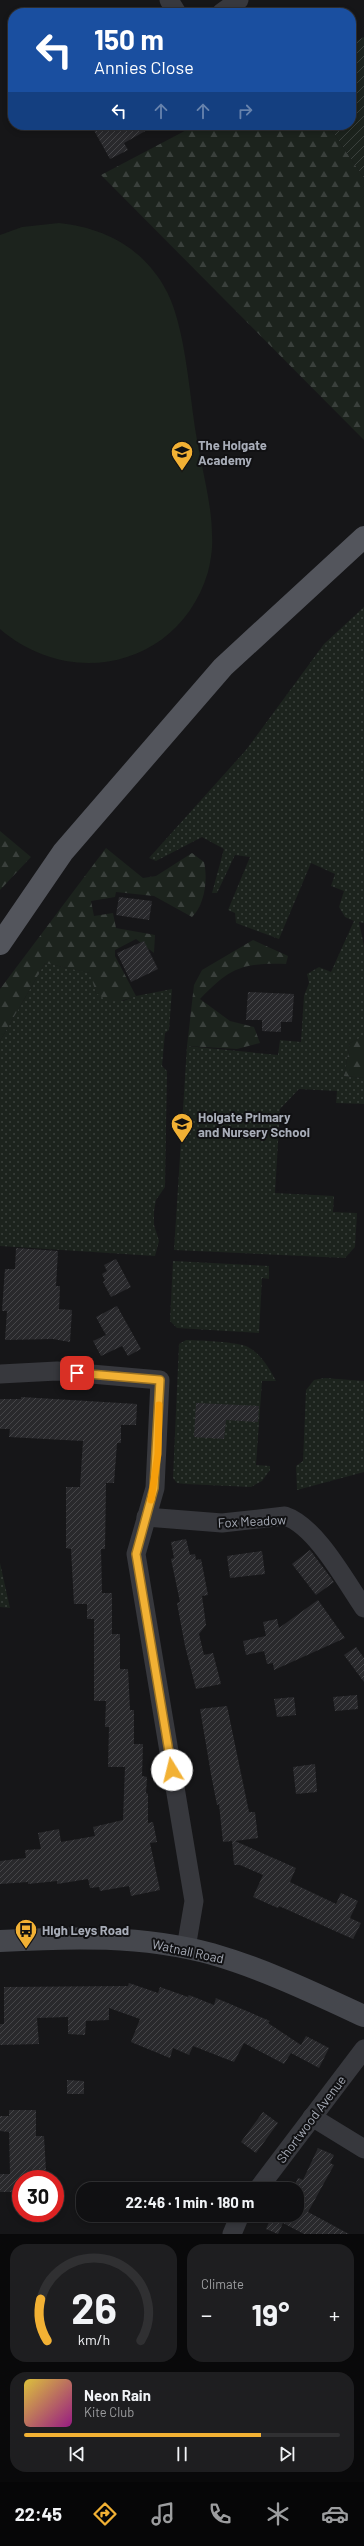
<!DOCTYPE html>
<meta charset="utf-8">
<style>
:root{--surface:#101012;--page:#1e1e20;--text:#f1f3f6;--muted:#9c9d9f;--line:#303032;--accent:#f2b134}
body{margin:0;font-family:Barlow,sans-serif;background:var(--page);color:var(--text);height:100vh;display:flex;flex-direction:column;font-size:15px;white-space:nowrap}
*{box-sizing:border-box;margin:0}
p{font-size:13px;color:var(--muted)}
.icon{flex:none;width:22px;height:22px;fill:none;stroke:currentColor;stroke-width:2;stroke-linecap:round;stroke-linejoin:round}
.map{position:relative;height:2234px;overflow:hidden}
.drawer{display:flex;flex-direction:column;gap:10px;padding:10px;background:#09090a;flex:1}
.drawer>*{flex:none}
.top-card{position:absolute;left:8px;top:8px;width:348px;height:122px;border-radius:16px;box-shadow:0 2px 6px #0003,0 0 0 1px var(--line);background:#1a4fa0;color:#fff;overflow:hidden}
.speed{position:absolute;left:12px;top:2170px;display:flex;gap:8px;font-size:20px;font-weight:700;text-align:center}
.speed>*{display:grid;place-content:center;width:52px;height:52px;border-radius:50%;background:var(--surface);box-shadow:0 2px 6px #0003,0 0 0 1px var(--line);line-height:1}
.speed .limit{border:6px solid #d22;background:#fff;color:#111}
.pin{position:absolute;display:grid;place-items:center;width:34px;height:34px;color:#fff;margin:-17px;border-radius:8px;box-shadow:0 2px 6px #0006}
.me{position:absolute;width:44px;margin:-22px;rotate:351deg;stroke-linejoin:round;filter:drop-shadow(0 0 3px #0008)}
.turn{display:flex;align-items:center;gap:14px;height:84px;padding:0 20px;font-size:18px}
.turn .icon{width:52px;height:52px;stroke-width:2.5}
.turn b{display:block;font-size:28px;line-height:34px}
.lanes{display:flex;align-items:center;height:38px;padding:0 20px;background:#0003;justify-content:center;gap:20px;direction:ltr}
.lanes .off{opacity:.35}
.big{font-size:30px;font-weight:700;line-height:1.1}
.drawer .widget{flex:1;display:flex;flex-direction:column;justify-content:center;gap:6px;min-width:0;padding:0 14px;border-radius:16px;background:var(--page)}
.drawer .dial{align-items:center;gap:0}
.dial svg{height:104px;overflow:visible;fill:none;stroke:var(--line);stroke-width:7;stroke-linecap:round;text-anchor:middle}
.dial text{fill:var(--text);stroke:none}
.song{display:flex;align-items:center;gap:12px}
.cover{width:48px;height:48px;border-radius:6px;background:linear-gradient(135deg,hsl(50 70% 55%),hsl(310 70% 35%))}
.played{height:4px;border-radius:2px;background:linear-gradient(90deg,var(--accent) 75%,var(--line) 75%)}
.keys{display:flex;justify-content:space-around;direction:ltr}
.heat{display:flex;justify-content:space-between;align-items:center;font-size:22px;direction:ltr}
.drawer .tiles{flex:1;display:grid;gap:10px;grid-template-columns:1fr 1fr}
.widget:last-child{grid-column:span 2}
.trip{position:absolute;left:76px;top:2182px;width:228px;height:40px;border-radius:16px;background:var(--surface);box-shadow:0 2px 6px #0003,0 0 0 1px var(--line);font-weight:700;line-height:40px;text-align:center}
.dock{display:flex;height:64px;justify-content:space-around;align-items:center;background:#060607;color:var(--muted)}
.dock .icon{width:28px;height:28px}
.dock .current{color:var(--accent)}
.dock b{font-size:18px;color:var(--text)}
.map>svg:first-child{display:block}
.grass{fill:url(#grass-dots)}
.forest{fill:url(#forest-firs)}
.park{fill:#1c231d}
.garden{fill:url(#garden-furrows)}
.building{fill:url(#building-hatch)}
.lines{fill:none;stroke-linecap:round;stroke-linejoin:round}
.street{stroke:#37383d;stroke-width:19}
.secondary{stroke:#45474d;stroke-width:22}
.primary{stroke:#53555c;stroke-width:22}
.route-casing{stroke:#9d7322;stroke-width:10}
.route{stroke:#f2b134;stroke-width:7}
.slow{stroke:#f59e0b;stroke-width:7}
.labels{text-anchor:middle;stroke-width:4;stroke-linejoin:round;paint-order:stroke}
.poi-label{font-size:13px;font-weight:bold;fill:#a8adb8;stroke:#111113;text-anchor:start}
.street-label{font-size:13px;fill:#a8adb8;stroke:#111113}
</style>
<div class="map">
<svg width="364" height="2234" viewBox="0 0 364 2234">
<defs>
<pattern id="grass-dots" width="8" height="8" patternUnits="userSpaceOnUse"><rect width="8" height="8" fill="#1c231d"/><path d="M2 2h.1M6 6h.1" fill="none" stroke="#3a403c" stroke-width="1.8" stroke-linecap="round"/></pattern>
<pattern id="forest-firs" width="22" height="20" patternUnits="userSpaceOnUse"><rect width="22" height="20" fill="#1c231d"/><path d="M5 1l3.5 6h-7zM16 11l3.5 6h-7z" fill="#3a403c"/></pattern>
<pattern id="garden-furrows" width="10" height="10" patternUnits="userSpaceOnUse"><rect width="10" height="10" fill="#1c231d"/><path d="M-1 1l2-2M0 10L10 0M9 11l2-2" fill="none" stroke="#3a403c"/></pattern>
<pattern id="building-hatch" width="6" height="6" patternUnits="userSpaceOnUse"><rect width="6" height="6" fill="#29292c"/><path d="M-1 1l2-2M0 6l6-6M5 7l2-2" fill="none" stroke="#454548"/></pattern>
</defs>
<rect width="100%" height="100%" fill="#161618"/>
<!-- grass -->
<g class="grass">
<polygon points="364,607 364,923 359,922 364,946 364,1036 350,1043 344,1076 364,1078 364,1104 336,1103 337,1091 299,1089 280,1109 275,1193 334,1196 333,1212 357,1213 355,1247 345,1258 174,1250 187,1046 278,1055 280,1040 301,1042 304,996 309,983 307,974 319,967 331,972 354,921 345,917 339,907 344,891 331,886 335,874 311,863 279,939 236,923 235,913 228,910 250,857 235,855 217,893 212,893 224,849 202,837 156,861 149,858 246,750 324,644"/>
<polygon points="45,963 91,973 96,993 123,1001 136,996 172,989 169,1030 165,1033 162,1066 167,1071 165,1187 156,1200 154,1211 154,1225 159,1241 155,1256 0,1246 0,1041"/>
<polygon points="173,1261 269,1266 269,1279 262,1278 259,1333 177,1328 170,1321"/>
<path d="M186 1340C197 1340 239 1342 248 1347 261 1354 270 1369 276 1381H262L256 1465 270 1466V1470L262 1481 251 1487 185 1484 177 1483 173 1478 179 1344Z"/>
<polygon points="325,1378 364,1381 364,1472 297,1490 296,1466 303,1461 306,1390 314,1380"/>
<polygon points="0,1563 10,1608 0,1607"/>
</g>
<!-- forest -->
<g class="forest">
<polygon points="196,125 328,125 364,178 364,440 101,175"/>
<polygon points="0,831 31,857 0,890"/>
<path d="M106 848 143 878 156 876 192 853 204 862C208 879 205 904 192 917L154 896 116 892 115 897 91 901 94 916 113 913 116 928 155 935 154 953 136 939 115 950V956L136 996C118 1003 111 1004 96 993L90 973 45 963 0 1041V989Z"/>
<path d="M253 940 288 956 286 964C242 963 231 967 200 999L230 1021 254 1027 260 1043 237 1049 187 1046 194 985 202 970Z"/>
<polygon points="364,1036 364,1078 344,1076 350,1043"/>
</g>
<!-- park -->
<path class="park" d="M59 223C97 227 132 242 155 273 163 283 169 295 173 306 186 342 190 396 196 434 201 465 212 504 212 535 213 547 211 560 208 572 180 666 72 691 0 629V235L22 227Z"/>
<!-- garden -->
<polygon class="garden" points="364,37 364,178 328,125 351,125 351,44"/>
<!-- building -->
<g class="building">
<polygon points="91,125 156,125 124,143 128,150 110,159"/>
<polygon points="119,897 152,901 149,920 116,915"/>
<polygon points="144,941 158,969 131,982 117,953"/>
<polygon points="248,992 294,994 292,1022 281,1022 281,1032 262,1031 262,1020 246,1020"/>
<polygon points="16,1248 58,1251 56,1286 60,1286 59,1309 72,1310 70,1342 53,1339 5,1340 7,1311 2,1311 5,1269 15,1269"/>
<polygon points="116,1259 131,1287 111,1297 103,1282 105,1280 102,1274 107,1271 104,1265"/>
<polygon points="117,1306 141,1349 128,1356 122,1346 101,1356 93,1341 106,1335 96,1317"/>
<polygon points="21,1397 137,1404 136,1425 121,1425 121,1443 117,1443 114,1483 106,1483 105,1549 101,1549 102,1593 112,1593 112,1634 120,1634 120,1669 128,1669 130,1710 134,1710 134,1744 143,1744 142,1776 147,1777 146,1793 148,1794 148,1823 153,1822 157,1842 150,1843 160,1890 131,1896 129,1886 100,1891 99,1887 90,1888 88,1879 57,1884 57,1881 28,1884 28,1882 0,1884 0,1861 26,1858 25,1850 41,1849 38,1833 59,1829 61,1842 95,1836 93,1827 123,1820 125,1767 108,1767 109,1727 105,1727 106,1701 94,1701 94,1619 87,1619 87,1604 74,1604 71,1549 66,1548 66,1487 80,1487 83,1441 9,1437 10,1429 0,1429 0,1399 21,1399"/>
<polygon points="196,1403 259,1406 258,1422 226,1420 224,1439 194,1437"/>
<polygon points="186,1539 190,1555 195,1554 196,1560 201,1559 208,1595 202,1596 206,1625 199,1634 204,1655 213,1653 221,1684 196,1689 185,1646 177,1603 180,1602 171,1559 174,1558 171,1542"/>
<polygon points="310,1550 334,1582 316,1595 292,1564"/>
<polygon points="262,1551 265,1574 230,1578 227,1556"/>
<polygon points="318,1600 345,1638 274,1670 273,1663 267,1664 264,1651 246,1655 243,1641 266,1636 263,1622 277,1619 279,1628"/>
<polygon points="356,1647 364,1658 364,1682 344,1655"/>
<polygon points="357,1695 358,1709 335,1711 333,1697"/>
<polygon points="294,1697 296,1715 277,1717 274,1699"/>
<polygon points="227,1706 249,1812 255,1812 258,1838 235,1841 296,1868 290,1882 336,1904 341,1893 358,1901 350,1918 361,1923 353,1939 279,1906 278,1908 253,1897 263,1875 240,1865 234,1865 232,1841 223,1842 219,1804 217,1805 211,1774 200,1709"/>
<polygon points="315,1764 317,1792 296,1794 293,1767"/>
<polygon points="129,1983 158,1993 160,1987 188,1997 189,1995 214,2005 216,1998 270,2021 268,2023 301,2045 306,2036 329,2048 319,2068 291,2053 284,2064 244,2043 234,2062 193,2046 189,2055 173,2048 170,2058 131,2042 140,2019 109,2008 109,2020 86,2021 85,2035 68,2034 68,2017 37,2018 39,2044 0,2045 0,2024 4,2024 4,1987 128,1986"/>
<polygon points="67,2080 84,2081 84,2094 67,2094"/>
<polygon points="9,2110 36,2110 36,2136 44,2136 46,2171 35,2171 35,2179 21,2179 21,2192 0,2192 0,2174 10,2174 9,2132 0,2131 0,2116 9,2116"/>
<polygon points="263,2112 278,2123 256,2153 241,2142"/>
<polygon points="318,2148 334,2155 330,2163 334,2165 308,2212 349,2234 304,2234 283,2223 278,2234 266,2229 272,2215 297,2215 297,2189 293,2189 298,2178 303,2180"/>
</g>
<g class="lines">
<!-- street -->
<g class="street">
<polyline points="169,0 177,13"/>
<polyline points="221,13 239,0"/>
<polyline points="0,1374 57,1371 160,1380 155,1488 136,1554 194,1901 186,1948"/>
<path d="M146 1517 222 1523 285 1516C316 1526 346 1582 364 1608"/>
<polyline points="312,2117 364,2149"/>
<polyline points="258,2189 364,2049"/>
<polyline points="232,2234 240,2215"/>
</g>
<!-- secondary -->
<path class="secondary" d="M0 1941C71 1937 142 1935 212 1954 264 1969 314 1993 364 2016"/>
<!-- primary -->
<polyline class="primary" points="0,944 63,852 223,667 364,537"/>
</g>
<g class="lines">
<!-- route casing -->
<g class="route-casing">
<polyline id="route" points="77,1373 160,1380 154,1488 136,1554 172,1770"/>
</g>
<!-- route -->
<use href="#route" class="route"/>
<!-- slow -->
<polyline class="slow" points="151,1500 158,1454 159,1405"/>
</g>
<!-- icons -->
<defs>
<g id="school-pin" transform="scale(1.15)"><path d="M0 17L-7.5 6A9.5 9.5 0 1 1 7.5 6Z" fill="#f2b134" stroke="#111113"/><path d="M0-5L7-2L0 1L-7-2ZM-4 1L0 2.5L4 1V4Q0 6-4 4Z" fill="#111"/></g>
<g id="bus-pin" transform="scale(1.15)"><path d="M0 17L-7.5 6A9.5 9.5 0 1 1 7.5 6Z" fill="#f2b134" stroke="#111113"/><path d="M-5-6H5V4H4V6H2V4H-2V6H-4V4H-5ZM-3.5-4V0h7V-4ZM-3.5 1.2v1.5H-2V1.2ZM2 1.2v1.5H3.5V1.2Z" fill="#111"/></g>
</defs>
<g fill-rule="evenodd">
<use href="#school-pin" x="182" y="452"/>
<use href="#school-pin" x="182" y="1124"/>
<use href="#bus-pin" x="26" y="1930"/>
</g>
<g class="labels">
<!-- poi labels -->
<g class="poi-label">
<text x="198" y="450">The Holgate<tspan x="198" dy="15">Academy</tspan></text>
<text x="198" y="1122">Holgate Primary<tspan x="198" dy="15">and Nursery School</tspan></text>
<text x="42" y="1935">High Leys Road</text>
</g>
<!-- street labels -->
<g class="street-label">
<text transform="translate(252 1521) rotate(-3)" y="5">Fox Meadow</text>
<text transform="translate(188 1951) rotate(12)" y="5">Watnall Road</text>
<text transform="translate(311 2119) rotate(-53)" y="5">Shortwood Avenue</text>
</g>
</g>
</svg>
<div class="speed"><div class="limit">30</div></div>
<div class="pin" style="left:77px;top:1373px;background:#d93025"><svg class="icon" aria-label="arrive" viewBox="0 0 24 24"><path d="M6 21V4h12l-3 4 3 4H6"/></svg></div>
<svg class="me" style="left:172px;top:1770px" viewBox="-20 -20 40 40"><circle r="19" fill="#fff"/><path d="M0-13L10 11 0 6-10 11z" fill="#f2b134"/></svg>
<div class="trip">22:46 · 1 min · 180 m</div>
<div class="top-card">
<div class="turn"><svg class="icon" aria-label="left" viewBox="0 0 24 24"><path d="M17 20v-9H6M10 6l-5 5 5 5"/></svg><div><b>150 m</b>Annies Close</div></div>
<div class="lanes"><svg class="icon" aria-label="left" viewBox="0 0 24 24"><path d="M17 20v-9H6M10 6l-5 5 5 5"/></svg><svg class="icon off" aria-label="ahead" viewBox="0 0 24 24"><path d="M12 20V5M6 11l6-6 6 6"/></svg><svg class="icon off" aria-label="ahead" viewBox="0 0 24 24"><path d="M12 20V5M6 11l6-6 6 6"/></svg><svg class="icon off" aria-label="right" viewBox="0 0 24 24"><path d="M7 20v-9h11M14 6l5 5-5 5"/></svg></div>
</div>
</div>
<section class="drawer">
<div class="tiles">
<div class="widget dial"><svg viewBox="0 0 100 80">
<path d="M14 69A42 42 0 1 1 86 69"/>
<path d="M14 69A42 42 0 0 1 9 37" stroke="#f2b134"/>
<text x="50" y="56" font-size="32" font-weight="700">26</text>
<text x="50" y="72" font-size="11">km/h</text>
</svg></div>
<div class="widget"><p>Climate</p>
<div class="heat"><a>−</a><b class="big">19°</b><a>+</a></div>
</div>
<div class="widget">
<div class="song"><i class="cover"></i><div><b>Neon Rain</b><p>Kite Club</p></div></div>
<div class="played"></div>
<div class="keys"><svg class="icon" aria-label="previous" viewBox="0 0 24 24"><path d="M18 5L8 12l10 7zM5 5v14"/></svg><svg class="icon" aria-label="pause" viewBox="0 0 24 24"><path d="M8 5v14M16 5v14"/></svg><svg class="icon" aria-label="next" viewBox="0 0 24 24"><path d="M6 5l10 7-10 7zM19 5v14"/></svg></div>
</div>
</div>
</section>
<nav class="dock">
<b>22:45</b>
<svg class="icon current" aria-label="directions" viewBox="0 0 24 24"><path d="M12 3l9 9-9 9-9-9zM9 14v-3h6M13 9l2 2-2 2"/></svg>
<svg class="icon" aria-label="music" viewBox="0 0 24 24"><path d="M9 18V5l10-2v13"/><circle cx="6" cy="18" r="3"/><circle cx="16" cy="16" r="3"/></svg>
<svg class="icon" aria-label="phone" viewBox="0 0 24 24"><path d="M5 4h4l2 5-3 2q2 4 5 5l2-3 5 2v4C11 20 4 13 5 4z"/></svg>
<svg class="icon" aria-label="climate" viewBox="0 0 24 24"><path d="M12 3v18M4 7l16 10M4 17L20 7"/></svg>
<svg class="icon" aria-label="car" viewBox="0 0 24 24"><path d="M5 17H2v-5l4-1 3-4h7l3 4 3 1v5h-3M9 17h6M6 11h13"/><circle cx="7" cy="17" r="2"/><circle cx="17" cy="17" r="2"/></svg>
</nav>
